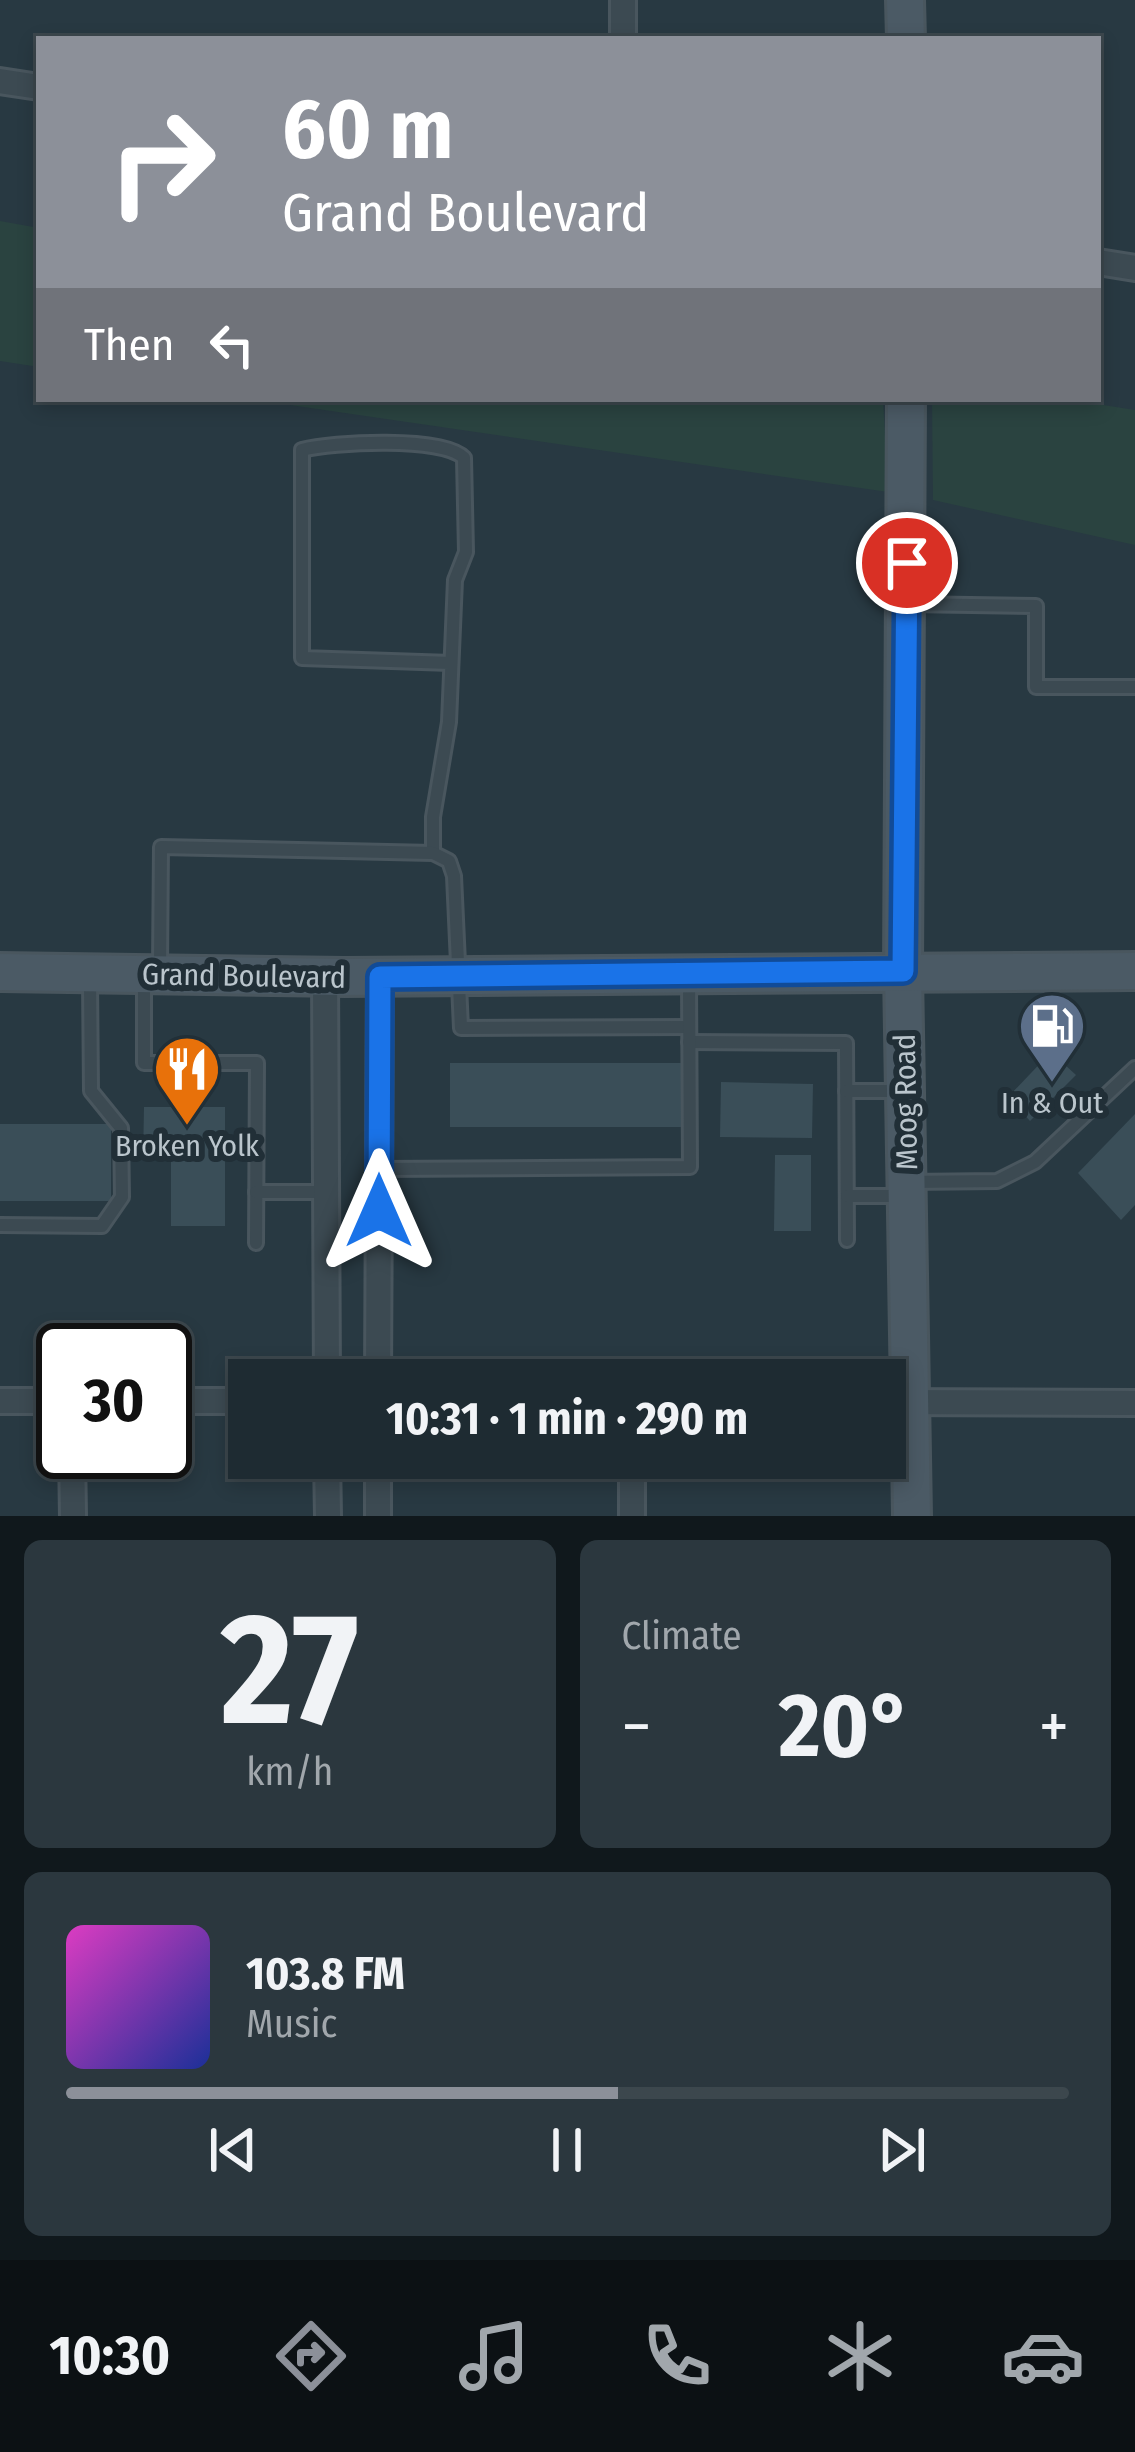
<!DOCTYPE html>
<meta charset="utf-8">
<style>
:root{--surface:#1e2b32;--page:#2b373e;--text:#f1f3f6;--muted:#a1a7ac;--line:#3c474d;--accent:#8c9099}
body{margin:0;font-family:"Fira Sans Condensed",sans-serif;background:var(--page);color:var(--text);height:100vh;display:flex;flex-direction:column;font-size:45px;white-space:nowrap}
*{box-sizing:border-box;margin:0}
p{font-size:39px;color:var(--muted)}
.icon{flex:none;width:66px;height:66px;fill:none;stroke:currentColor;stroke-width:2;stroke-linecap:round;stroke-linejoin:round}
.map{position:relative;height:1516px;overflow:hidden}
.sheet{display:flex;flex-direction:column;gap:24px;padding:24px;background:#10181c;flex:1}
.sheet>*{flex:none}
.banner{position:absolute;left:36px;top:36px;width:1065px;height:366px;border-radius:0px;box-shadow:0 6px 18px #0003,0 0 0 3px var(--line);background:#8c9099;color:#fff;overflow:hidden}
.speed{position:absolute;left:36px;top:1323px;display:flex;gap:24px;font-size:60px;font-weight:700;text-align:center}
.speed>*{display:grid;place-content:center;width:156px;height:156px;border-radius:50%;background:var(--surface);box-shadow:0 6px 18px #0003,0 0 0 3px var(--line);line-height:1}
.speed .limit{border:6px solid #111;border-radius:18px;background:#fff;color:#111}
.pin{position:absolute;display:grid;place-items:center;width:102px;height:102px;color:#fff;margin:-51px;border:6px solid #fff;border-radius:50%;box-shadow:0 3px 12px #0007}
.me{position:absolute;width:132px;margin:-66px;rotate:0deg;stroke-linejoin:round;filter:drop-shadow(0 0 9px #0008)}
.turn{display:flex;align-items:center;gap:42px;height:252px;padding:0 48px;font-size:54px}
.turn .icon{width:156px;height:156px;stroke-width:2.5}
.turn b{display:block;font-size:84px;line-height:102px}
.then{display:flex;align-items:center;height:114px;padding:0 48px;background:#0003;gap:24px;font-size:45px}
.big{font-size:90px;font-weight:700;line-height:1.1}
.sheet .widget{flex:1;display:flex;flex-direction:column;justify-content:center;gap:18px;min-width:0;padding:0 42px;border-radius:18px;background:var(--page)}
.sheet .dial{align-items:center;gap:0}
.dial b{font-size:156px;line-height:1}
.song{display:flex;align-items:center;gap:36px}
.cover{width:144px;height:144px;border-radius:18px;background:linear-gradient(135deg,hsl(310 70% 55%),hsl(230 70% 35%))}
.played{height:12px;border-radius:6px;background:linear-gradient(90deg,var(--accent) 55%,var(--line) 55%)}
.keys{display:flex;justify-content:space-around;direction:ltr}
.heat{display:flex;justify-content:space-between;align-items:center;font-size:66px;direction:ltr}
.sheet .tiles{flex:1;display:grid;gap:24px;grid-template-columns:1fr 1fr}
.widget:last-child{grid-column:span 2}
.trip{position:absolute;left:228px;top:1359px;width:678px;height:120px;border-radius:0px;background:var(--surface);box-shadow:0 6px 18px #0003,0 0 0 3px var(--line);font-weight:700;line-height:120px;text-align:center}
.tab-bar{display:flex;height:192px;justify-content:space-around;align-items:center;background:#0c1114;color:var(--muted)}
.tab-bar .icon{width:84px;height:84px}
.tab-bar .active{color:var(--accent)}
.tab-bar b{font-size:54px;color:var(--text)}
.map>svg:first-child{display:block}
.green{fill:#2a4340}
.building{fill:#3a4e58}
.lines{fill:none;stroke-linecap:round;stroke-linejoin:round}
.lane-casing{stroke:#49565e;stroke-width:18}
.street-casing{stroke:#49565e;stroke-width:30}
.secondary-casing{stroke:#49565e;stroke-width:42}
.lane{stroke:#3c4a52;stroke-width:12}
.street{stroke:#3c4a52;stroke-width:24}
.secondary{stroke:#4b5a65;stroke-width:36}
.route-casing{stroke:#114b97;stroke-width:30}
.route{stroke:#1a73e8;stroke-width:21}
.labels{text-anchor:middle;stroke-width:12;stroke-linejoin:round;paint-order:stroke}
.street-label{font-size:30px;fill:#bac5cc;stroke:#212f37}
.poi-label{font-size:30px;fill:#bac5cc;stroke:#212f37}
</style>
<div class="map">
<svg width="1135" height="1516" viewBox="0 0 1135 1516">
<rect width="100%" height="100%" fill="#283942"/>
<!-- green -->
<g class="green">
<polygon points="0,221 39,228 39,367 0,361"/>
<polygon points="248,399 883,399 888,492"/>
<polygon points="932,399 1065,399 1135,410 1135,545 933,500"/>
</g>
<!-- building -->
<g class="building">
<polygon points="1051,1052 1076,1075 1030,1121 1008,1097"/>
<rect x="450" y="1063" width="233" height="64"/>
<polygon points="721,1082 813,1084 812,1138 720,1137"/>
<polygon points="144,1107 225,1107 225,1226 171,1226 171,1160 143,1160"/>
<polygon points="1135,1114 1135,1205 1121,1220 1078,1173"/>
<rect x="0" y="1124" width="111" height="77"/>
<polygon points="775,1155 811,1155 811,1231 774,1231"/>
</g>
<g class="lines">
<!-- lane casing -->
<g class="lane-casing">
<g id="lane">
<polyline points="908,604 1036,606 1036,687 1135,687"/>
<path d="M433 853V817L449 722 455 580 466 552 464 458C443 436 332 442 302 450V658L451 663"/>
<polyline points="160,967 161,847 433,853 449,861 454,876 461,1028 689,1027"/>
<polyline points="144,976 144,1063 257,1063 256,1243"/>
<polyline points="689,1042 846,1043 847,1240"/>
<polyline points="846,1091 898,1091"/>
<polyline points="379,1169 690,1167 689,981"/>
<polyline points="908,1182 997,1181 1035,1162 1135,1068"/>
<polyline points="256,1192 325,1192"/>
<polyline points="847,1196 900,1196"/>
<polyline points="0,1225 102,1226 122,1197 121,1128 91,1091 90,980"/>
</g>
</g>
<!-- street casing -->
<g class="street-casing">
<g id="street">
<polyline points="623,0 623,39"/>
<polyline points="0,81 39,87"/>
<polyline points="1098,262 1135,268"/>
<polyline points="325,977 327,1380"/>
<polyline points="378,1380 380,977"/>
<polyline points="0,1401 63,1401"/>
<polyline points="165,1401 249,1401"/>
<polyline points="885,1402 1135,1403"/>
<polyline points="72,1452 73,1516"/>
<polyline points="327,1458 328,1516"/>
<polyline points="632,1458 632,1516"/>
<polyline points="378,1516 378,1458"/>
</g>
</g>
<!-- secondary casing -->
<g class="secondary-casing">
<g id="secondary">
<polyline points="905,0 906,39"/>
<polyline points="906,399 903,971 912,1516"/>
<polyline points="0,972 345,977 1135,971"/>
</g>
</g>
<!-- lane -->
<use href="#lane" class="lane"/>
<!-- street -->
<use href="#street" class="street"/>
<!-- secondary -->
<use href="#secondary" class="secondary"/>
</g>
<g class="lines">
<!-- route casing -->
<g class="route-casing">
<polyline id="route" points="379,1211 380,977 903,971 907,563"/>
</g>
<!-- route -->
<use href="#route" class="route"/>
</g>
<!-- icons -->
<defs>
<g id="fuel-pin" transform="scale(3.45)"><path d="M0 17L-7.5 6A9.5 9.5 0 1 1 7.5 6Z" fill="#5c6f8a" stroke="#212f37"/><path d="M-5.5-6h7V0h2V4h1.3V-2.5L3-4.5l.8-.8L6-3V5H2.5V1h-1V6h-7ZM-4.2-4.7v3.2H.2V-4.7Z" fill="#fff"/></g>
<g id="restaurant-pin" transform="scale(3.45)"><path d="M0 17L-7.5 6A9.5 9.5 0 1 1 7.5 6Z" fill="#e8710a" stroke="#212f37"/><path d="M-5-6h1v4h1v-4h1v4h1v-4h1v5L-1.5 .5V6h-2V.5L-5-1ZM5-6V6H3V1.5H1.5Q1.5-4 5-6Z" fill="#fff"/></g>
</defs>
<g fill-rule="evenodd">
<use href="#fuel-pin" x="1052" y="1026"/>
<use href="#restaurant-pin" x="187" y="1069"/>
</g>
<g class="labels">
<!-- street labels -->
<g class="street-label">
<text transform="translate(244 976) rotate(1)" y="10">Grand Boulevard</text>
<text transform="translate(906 1102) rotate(-91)" y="10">Moog Road</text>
</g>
<!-- poi labels -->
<g class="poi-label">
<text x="1052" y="1113">In &amp; Out</text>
<text x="187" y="1156">Broken Yolk</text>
</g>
</g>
</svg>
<div class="speed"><div class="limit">30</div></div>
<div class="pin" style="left:907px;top:563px;background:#d93025"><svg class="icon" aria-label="arrive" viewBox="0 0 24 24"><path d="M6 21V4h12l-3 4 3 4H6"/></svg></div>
<svg class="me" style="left:379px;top:1211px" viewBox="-20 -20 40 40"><path d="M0-17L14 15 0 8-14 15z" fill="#1a73e8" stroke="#fff" stroke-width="4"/></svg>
<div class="trip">10:31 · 1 min · 290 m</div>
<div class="banner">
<div class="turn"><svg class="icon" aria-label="right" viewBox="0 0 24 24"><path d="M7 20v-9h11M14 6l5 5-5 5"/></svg><div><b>60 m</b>Grand Boulevard</div></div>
<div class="then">Then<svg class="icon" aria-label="left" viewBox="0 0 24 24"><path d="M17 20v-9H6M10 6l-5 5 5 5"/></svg></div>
</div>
</div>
<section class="sheet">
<div class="tiles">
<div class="widget dial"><b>27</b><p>km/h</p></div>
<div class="widget"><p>Climate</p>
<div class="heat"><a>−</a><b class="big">20°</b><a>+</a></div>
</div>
<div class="widget">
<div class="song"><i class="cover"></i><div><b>103.8 FM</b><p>Music</p></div></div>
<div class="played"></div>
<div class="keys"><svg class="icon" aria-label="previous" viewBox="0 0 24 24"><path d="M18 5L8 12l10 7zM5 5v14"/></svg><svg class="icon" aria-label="pause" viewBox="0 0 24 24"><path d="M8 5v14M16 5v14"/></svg><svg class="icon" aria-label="next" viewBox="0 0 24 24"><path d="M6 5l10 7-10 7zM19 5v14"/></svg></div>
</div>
</div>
</section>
<nav class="tab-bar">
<b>10:30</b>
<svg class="icon active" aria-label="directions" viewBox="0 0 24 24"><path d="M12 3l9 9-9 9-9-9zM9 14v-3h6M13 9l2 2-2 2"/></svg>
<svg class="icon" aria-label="music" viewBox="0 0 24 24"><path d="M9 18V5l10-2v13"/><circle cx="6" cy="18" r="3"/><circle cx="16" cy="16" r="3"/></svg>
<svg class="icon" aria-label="phone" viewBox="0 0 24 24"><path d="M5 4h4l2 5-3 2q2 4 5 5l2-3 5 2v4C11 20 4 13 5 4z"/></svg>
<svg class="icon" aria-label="climate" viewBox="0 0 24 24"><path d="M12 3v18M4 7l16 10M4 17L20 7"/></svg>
<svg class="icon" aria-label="car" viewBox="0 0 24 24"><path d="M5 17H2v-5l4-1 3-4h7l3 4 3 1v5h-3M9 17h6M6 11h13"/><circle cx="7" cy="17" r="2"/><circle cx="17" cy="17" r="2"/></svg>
</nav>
